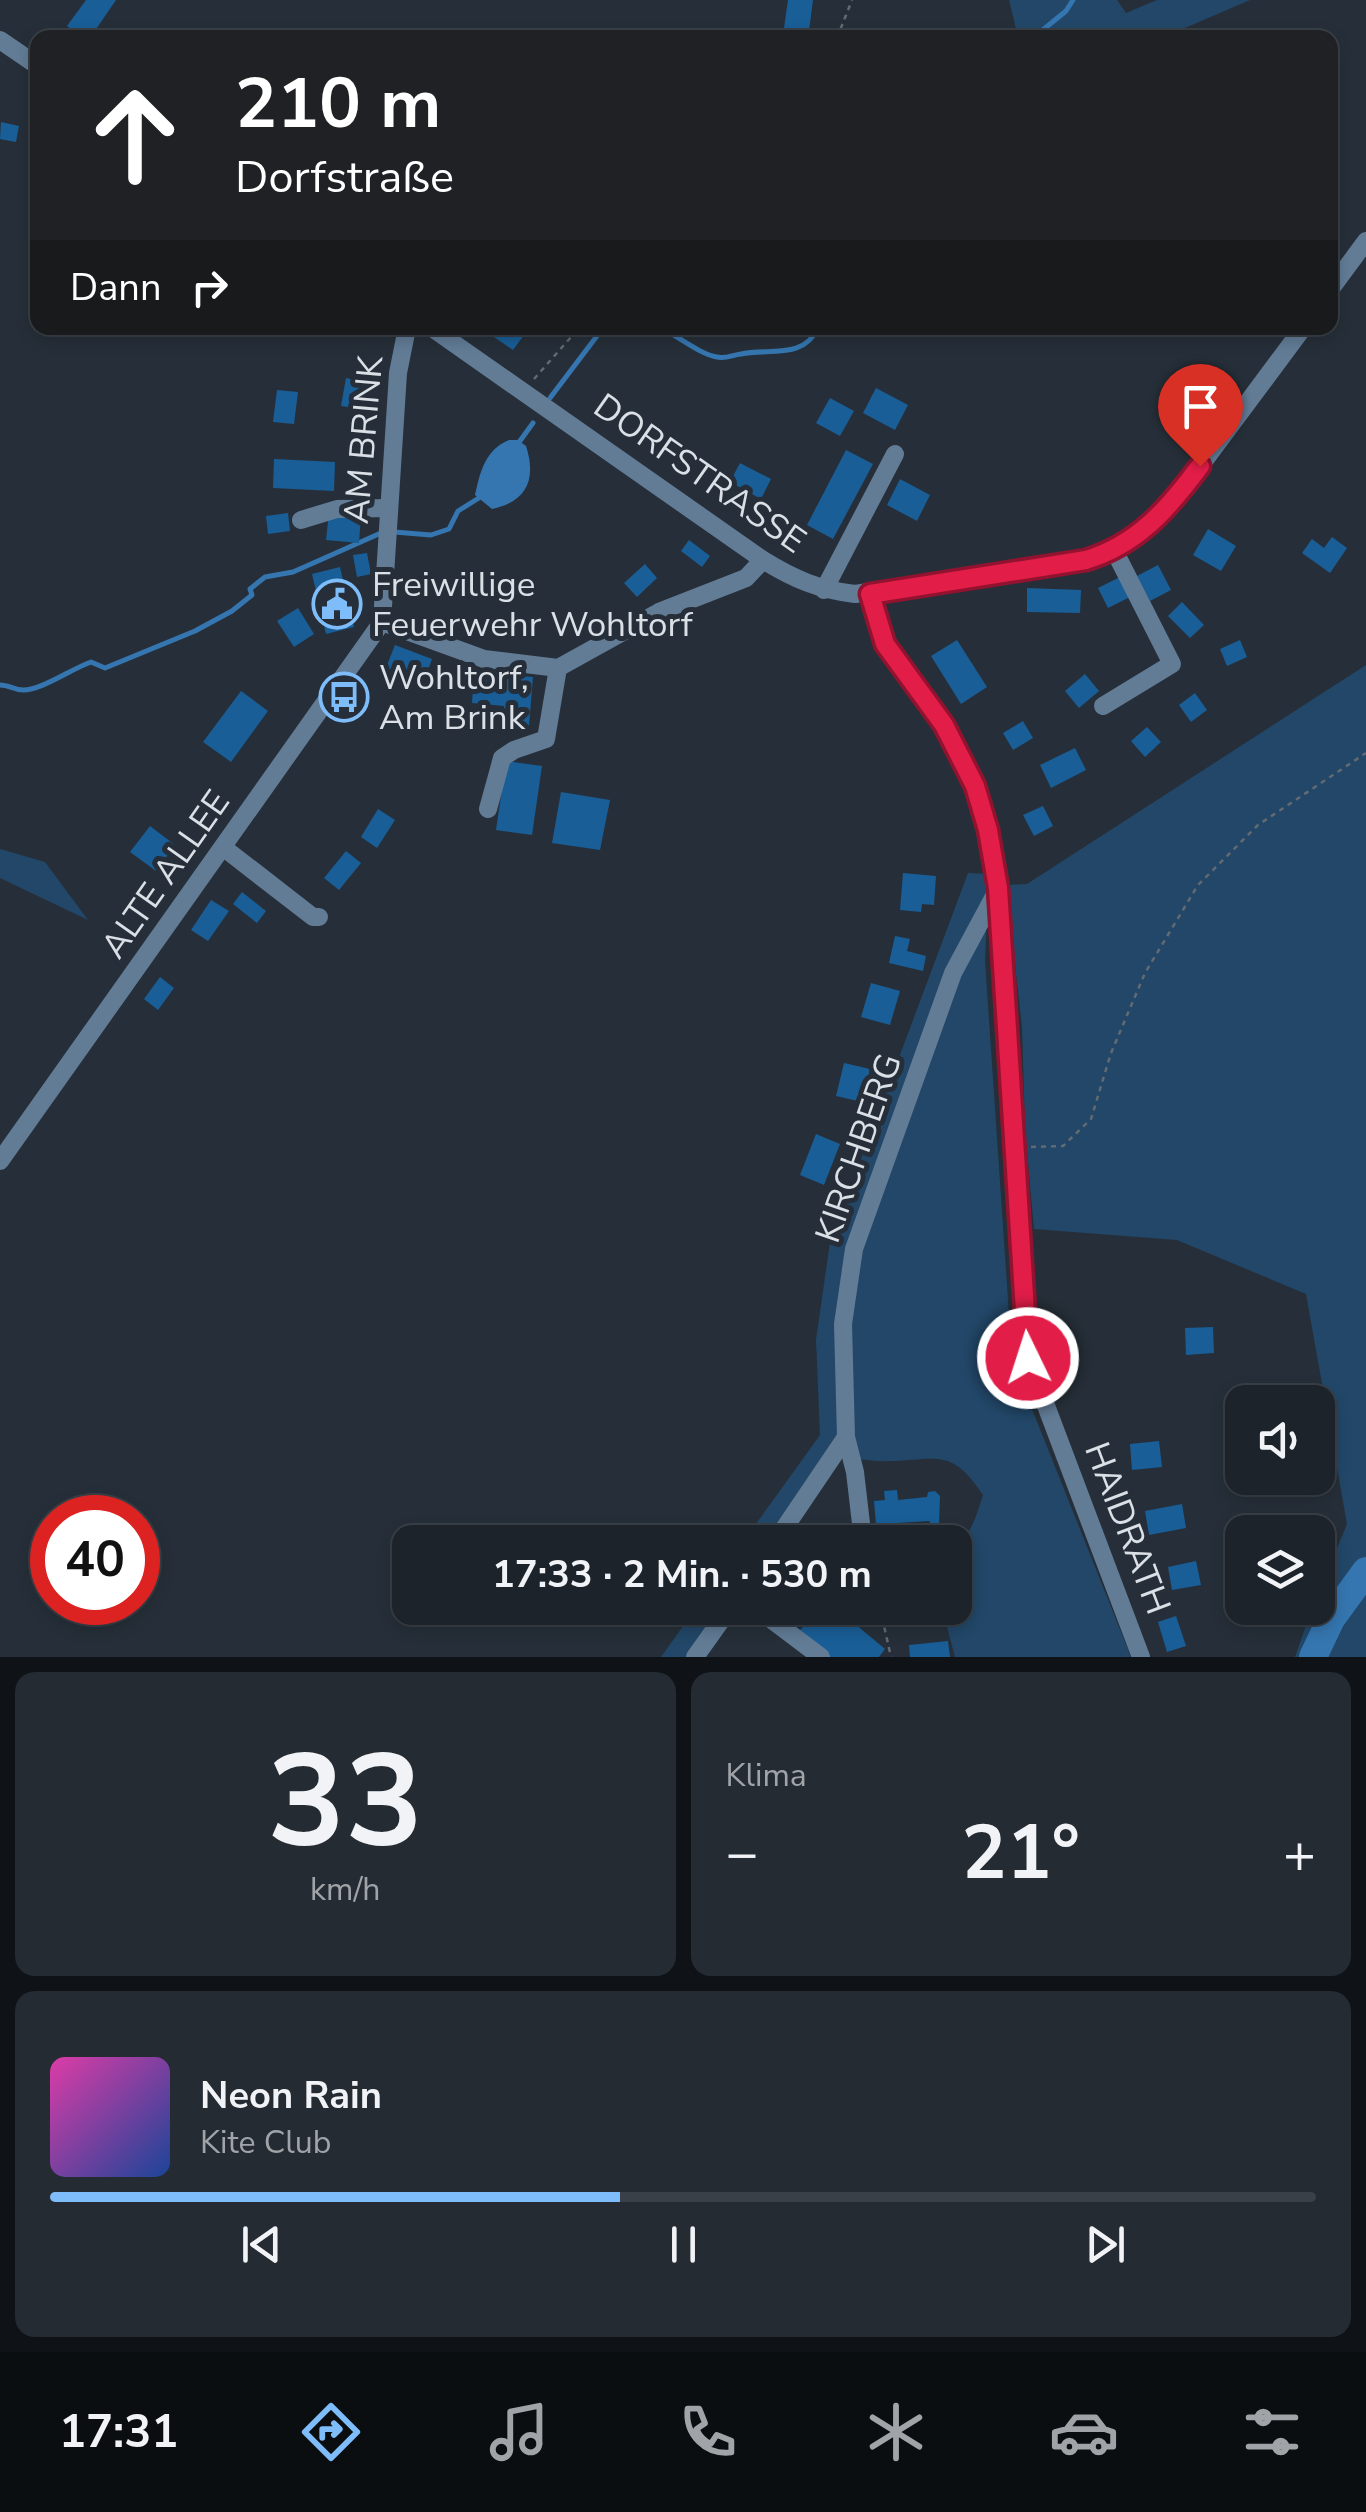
<!DOCTYPE html>
<html lang="de">
<meta charset="utf-8">
<style>
:root{--surface:#1c232b;--page:#252b33;--text:#f1f3f6;--muted:#a0a4a9;--line:#3a4047;--accent:#7ebdf9}
body{margin:0;font-family:"Nunito Sans",sans-serif;background:var(--page);color:var(--text);height:100vh;display:flex;flex-direction:column;font-size:38px;white-space:nowrap}
*{box-sizing:border-box;margin:0}
p{font-size:32px;color:var(--muted)}
.icon{flex:none;width:55px;height:55px;fill:none;stroke:currentColor;stroke-width:2;stroke-linecap:round;stroke-linejoin:round}
.map{position:relative;height:1657px;overflow:hidden}
.panel{display:flex;flex-direction:column;gap:15px;padding:15px;background:#0f1318;flex:1}
.panel>*{flex:none}
.hud{position:absolute;left:30px;top:30px;width:1308px;height:305px;border-radius:20px;box-shadow:0 5px 15px #0003,0 0 0 2px var(--line);background:#202124;color:#fff;overflow:hidden}
.tools{position:absolute;left:1225px;top:1385px;display:grid;gap:20px}
.tools a{display:grid;place-items:center;width:110px;height:110px;border-radius:20px;background:var(--surface);box-shadow:0 5px 15px #0003,0 0 0 2px var(--line);font-size:50px}
.speed{position:absolute;left:30px;top:1495px;display:flex;gap:20px;font-size:50px;font-weight:700;text-align:center}
.speed>*{display:grid;place-content:center;width:130px;height:130px;border-radius:50%;background:var(--surface);box-shadow:0 5px 15px #0003,0 0 0 2px var(--line);line-height:1}
.speed .limit{border:15px solid #d22;background:#fff;color:#111}
.pin{position:absolute;display:grid;place-items:center;width:85px;height:85px;color:#fff;margin:-102px -42px;border-radius:50% 50% 50% 0;rotate:-45deg;box-shadow:0 0 10px #0007}
.pin .icon{rotate:45deg}
.me{position:absolute;width:110px;margin:-55px;rotate:356deg;stroke-linejoin:round;filter:drop-shadow(0 0 8px #0008)}
.turn{display:flex;align-items:center;gap:35px;height:210px;padding:0 40px;font-size:45px}
.turn .icon{width:130px;height:130px;stroke-width:2.5}
.turn b{display:block;font-size:70px;line-height:85px}
.then{display:flex;align-items:center;height:95px;padding:0 40px;background:#0003;gap:20px;font-size:38px}
.big{font-size:75px;font-weight:700;line-height:1.1}
.panel .card{flex:1;display:flex;flex-direction:column;justify-content:center;gap:15px;min-width:0;padding:0 35px;border-radius:20px;background:var(--page)}
.panel .dial{align-items:center;gap:0}
.dial b{font-size:130px;line-height:1}
.song{display:flex;align-items:center;gap:30px}
.cover{width:120px;height:120px;border-radius:15px;background:linear-gradient(135deg,hsl(320 70% 55%),hsl(220 70% 35%))}
.played{height:10px;border-radius:5px;background:linear-gradient(90deg,var(--accent) 45%,var(--line) 45%)}
.keys{display:flex;justify-content:space-around;direction:ltr}
.heat{display:flex;justify-content:space-between;align-items:center;font-size:55px;direction:ltr}
.panel .tiles{flex:1;display:grid;gap:15px;grid-template-columns:1fr 1fr}
.card:last-child{grid-column:span 2}
.trip{position:absolute;left:392px;top:1525px;width:580px;height:100px;border-radius:20px;background:var(--surface);box-shadow:0 5px 15px #0003,0 0 0 2px var(--line);font-weight:700;line-height:100px;text-align:center}
.tabs{display:flex;height:160px;justify-content:space-around;align-items:center;background:#0b0e11;color:var(--muted)}
.tabs .icon{width:70px;height:70px}
.tabs .on{color:var(--accent)}
.tabs b{font-size:45px;color:var(--text)}
.map>svg:first-child{display:block}
.green{fill:#224768}
.water{fill:#3576b0}
.lines{fill:none;stroke-linecap:round;stroke-linejoin:round}
.stream{stroke:#3576b0;stroke-width:5}
.river{stroke:#3576b0;stroke-width:28}
.building{fill:#195e97}
.path{stroke:#626a72;stroke-width:2.5;stroke-dasharray:5 5;stroke-linecap:butt}
.minor{stroke:#627c96;stroke-width:18}
.route-casing{stroke:#92132f;stroke-width:25}
.route{stroke:#e11d48;stroke-width:18}
.labels{text-anchor:middle;stroke-width:10;stroke-linejoin:round;paint-order:stroke}
.street-label{font-size:35px;fill:#dae0e6;stroke:#262f39}
.poi-label{font-size:35px;fill:#dae0e6;stroke:#262f39;text-anchor:start}
</style>
<div class="map">
<svg width="1366" height="1657" viewBox="0 0 1366 1657">
<rect width="100%" height="100%" fill="#262f39"/>
<!-- green -->
<g class="green">
<polygon points="1009,0 1117,0 1126,13 1157,0 1250,0 1164,37 1154,38 1013,37 1016,29"/>
<polygon points="1366,665 1366,1657 1295,1657 1312,1608 1318,1608 1318,1594 1347,1524 1306,1294 1177,1240 1034,1229 1025,1130 1022,1027 1006,885 1027,884"/>
<polygon points="0,849 45,862 88,920 0,878"/>
<path d="M968 873 989 874 985 961 1012 1359 1131 1657H955L944 1616 912 1625 908 1608H955V1545C972 1535 977 1513 983 1495 951 1447 939 1460 888 1461 873 1462 857 1458 841 1457L784 1542H743L820 1435 816 1340 830 1242Z"/>
<polygon points="696,1608 741,1608 706,1657 661,1657"/>
</g>
<!-- water -->
<path class="water" d="M509 440H518L526 446C537 480 526 502 492 509L475 495C480 472 485 450 509 440Z"/>
<g class="lines">
<!-- stream -->
<g class="stream">
<polyline points="1033,38 1066,11 1073,0"/>
<path d="M661 328C678 336 699 354 717 357 726 359 732 355 741 354 769 348 803 360 818 328"/>
<polyline points="550,398 603,328"/>
<polyline points="517,445 533,423"/>
<polyline points="394,532 431,535 449,529 458,511 482,496"/>
<path d="M0 685C9 685 15 690 23 690 42 690 71 669 91 662L105 668 195 631 232 611 252 595 250 589 265 577 293 572 381 533"/>
</g>
<!-- river -->
<polyline class="river" points="1313,1657 1331,1619 1366,1571"/>
</g>
<!-- building -->
<g class="building">
<polygon points="86,0 116,0 90,38 83,38 67,26"/>
<polygon points="788,0 813,0 809,31 784,28"/>
<polygon points="1,122 19,126 16,142 0,139"/>
<polygon points="492,328 513,328 524,335 513,350 488,333"/>
<polygon points="346,378 365,382 361,409 341,406"/>
<polygon points="876,388 908,405 895,430 863,413"/>
<polygon points="277,390 298,392 294,424 273,422"/>
<polygon points="830,398 854,411 840,436 816,423"/>
<polygon points="846,450 873,464 833,539 807,525"/>
<polygon points="274,459 335,462 334,491 273,488"/>
<polygon points="740,463 771,479 761,499 730,482"/>
<polygon points="900,479 930,495 917,521 887,505"/>
<polygon points="288,513 290,531 268,534 266,516"/>
<polygon points="329,513 361,516 359,543 326,540"/>
<polygon points="1208,529 1236,546 1221,571 1193,555"/>
<polygon points="1332,537 1347,548 1330,573 1302,553 1312,539 1324,548"/>
<polygon points="689,540 710,556 702,567 681,551"/>
<polygon points="367,553 371,574 357,577 353,555"/>
<polygon points="645,564 657,578 637,597 624,583"/>
<polygon points="1158,565 1171,590 1150,601 1137,576"/>
<polygon points="340,567 354,627 326,634 312,574"/>
<polygon points="1120,577 1130,597 1108,608 1098,588"/>
<polygon points="1027,588 1081,590 1080,613 1027,612"/>
<polygon points="1182,602 1204,625 1190,638 1168,616"/>
<polygon points="298,608 314,634 294,647 277,621"/>
<polygon points="957,640 987,687 961,704 931,656"/>
<polygon points="1240,640 1247,657 1227,666 1220,649"/>
<polygon points="395,645 432,659 423,684 385,670"/>
<polygon points="474,673 533,677 529,726 503,724 504,706 472,703"/>
<polygon points="1085,674 1099,691 1079,708 1065,691"/>
<polygon points="241,691 268,711 231,762 203,742"/>
<polygon points="1195,693 1207,710 1191,722 1179,705"/>
<polygon points="1023,721 1033,738 1013,750 1003,733"/>
<polygon points="1147,727 1161,742 1145,757 1131,741"/>
<polygon points="1075,748 1086,770 1051,788 1040,765"/>
<polygon points="506,761 542,766 532,835 496,830"/>
<polygon points="561,792 610,800 600,850 552,843"/>
<polygon points="1043,806 1053,826 1034,836 1023,815"/>
<polygon points="378,809 395,820 377,848 361,837"/>
<polygon points="150,826 175,845 156,871 130,852"/>
<polygon points="346,851 361,863 339,890 324,878"/>
<polygon points="903,873 936,876 934,905 922,904 921,912 900,910"/>
<polygon points="242,892 266,911 257,923 233,904"/>
<polygon points="211,900 229,911 208,941 191,930"/>
<polygon points="895,936 910,939 907,951 926,956 923,971 889,963"/>
<polygon points="160,977 174,988 158,1010 144,999"/>
<polygon points="871,983 900,991 890,1025 861,1017"/>
<polygon points="844,1063 870,1069 862,1102 836,1096"/>
<polygon points="816,1134 840,1144 824,1185 800,1175"/>
<polygon points="1213,1327 1214,1353 1186,1355 1185,1328"/>
<polygon points="1159,1441 1162,1467 1132,1470 1130,1444"/>
<polygon points="897,1490 898,1500 927,1497 928,1492 935,1491 940,1496 939,1525 933,1527 929,1521 897,1523 897,1528 888,1528 887,1524 876,1525 874,1501 885,1500 884,1491"/>
<polygon points="1182,1504 1186,1528 1149,1535 1145,1511"/>
<polygon points="1196,1561 1201,1585 1172,1590 1168,1567"/>
<polygon points="792,1608 836,1608 885,1649 879,1657 826,1657 796,1634 808,1622"/>
<polygon points="1176,1616 1186,1646 1167,1652 1158,1622"/>
<polygon points="948,1641 950,1657 910,1657 909,1645"/>
</g>
<g class="lines">
<!-- path -->
<g class="path">
<polyline points="837,38 852,0"/>
<polyline points="534,379 579,328"/>
<polyline points="1031,1147 1063,1146 1091,1119 1111,1053 1145,973 1198,885 1258,825 1366,753"/>
<polyline points="880,1608 891,1657"/>
</g>
<!-- minor -->
<g class="minor">
<polyline points="0,40 38,66"/>
<polyline points="1330,290 1366,241"/>
<path d="M432 328 763 560C794 579 819 590 855 594L1085 560 1126 544 1144 531 1178 496 1303 328"/>
<polyline points="301,520 337,509 389,508"/>
<polyline points="824,590 895,454"/>
<polyline points="870,593 885,643 944,725 975,785 987,830 998,889 1028,1358 1141,1657"/>
<polyline points="382,622 484,659 558,668 659,612 746,578 763,560"/>
<polyline points="382,622 398,373 407,328"/>
<polyline points="1103,706 1172,664 1114,550"/>
<polyline points="488,809 502,758 514,750 546,739 558,668"/>
<polyline points="224,848 313,917 319,917"/>
<polyline points="0,1161 382,622"/>
<polyline points="862,1532 855,1472 846,1437 843,1324 854,1249 953,973 998,889"/>
<polyline points="775,1542 846,1437"/>
<polyline points="756,1608 821,1657"/>
<polyline points="695,1657 730,1608"/>
</g>
</g>
<g class="lines">
<!-- route casing -->
<g class="route-casing">
<path id="route" d="M1028 1358 998 888 988 830 975 786 944 725 885 644 870 594 1086 560C1138 544 1168 509 1200 466"/>
</g>
<!-- route -->
<use href="#route" class="route"/>
</g>
<!-- icons -->
<defs>
<g id="civic-ring" transform="scale(2.5)"><circle r="9.5" fill="#262f39" stroke="#7ebdf9" stroke-width="1.5"/><path d="M-.6-6.5H3V-4.5H.6V-3L4-1V1h2V6H-6V1h2V-1L-.6-3ZM-1.2 2.5V6h2.4V2.5Z" fill="#7ebdf9"/></g>
<g id="bus-ring" transform="scale(2.5)"><circle r="9.5" fill="#262f39" stroke="#7ebdf9" stroke-width="1.5"/><path d="M-5-6H5V4H4V6H2V4H-2V6H-4V4H-5ZM-3.5-4V0h7V-4ZM-3.5 1.2v1.5H-2V1.2ZM2 1.2v1.5H3.5V1.2Z" fill="#7ebdf9"/></g>
</defs>
<g fill-rule="evenodd">
<use href="#civic-ring" x="337" y="604"/>
<use href="#bus-ring" x="344" y="697"/>
</g>
<g class="labels">
<!-- street labels -->
<g class="street-label">
<text transform="translate(363 440) rotate(-85)" y="12">AM BRINK</text>
<text transform="translate(700 473) rotate(35)" y="12">DORFSTRASSE</text>
<text transform="translate(165 874) rotate(-55)" y="12">ALTE ALLEE</text>
<text transform="translate(858 1148) rotate(-71)" y="12">KIRCHBERG</text>
<text transform="translate(1128 1528) rotate(69)" y="12">HAIDRATH</text>
</g>
<!-- poi labels -->
<g class="poi-label">
<text x="372" y="596">Freiwillige<tspan x="372" dy="40">Feuerwehr Wohltorf</tspan></text>
<text x="379" y="689">Wohltorf,<tspan x="379" dy="40">Am Brink</tspan></text>
</g>
</g>
</svg>
<div class="tools">
<a><svg class="icon" aria-label="sound" viewBox="0 0 24 24"><path d="M4 9h4l5-4v14l-5-4H4zM17 9q2 3 0 6"/></svg></a>
<a><svg class="icon" aria-label="layers" viewBox="0 0 24 24"><path d="M12 4l9 5-9 5-9-5zM3 14l9 5 9-5"/></svg></a>
</div>
<div class="speed"><div class="limit">40</div></div>
<div class="pin" style="left:1200px;top:466px;background:#d93025"><svg class="icon" aria-label="arrive" viewBox="0 0 24 24"><path d="M6 21V4h12l-3 4 3 4H6"/></svg></div>
<svg class="me" style="left:1028px;top:1358px" viewBox="-20 -20 40 40"><circle r="17" fill="#e11d48" stroke="#fff" stroke-width="3"/><path d="M0-11L8 9 0 5-8 9z" fill="#fff"/></svg>
<div class="trip">17:33 · 2 Min. · 530 m</div>
<div class="hud">
<div class="turn"><svg class="icon" aria-label="ahead" viewBox="0 0 24 24"><path d="M12 20V5M6 11l6-6 6 6"/></svg><div><b>210 m</b>Dorfstraße</div></div>
<div class="then">Dann<svg class="icon" aria-label="right" viewBox="0 0 24 24"><path d="M7 20v-9h11M14 6l5 5-5 5"/></svg></div>
</div>
</div>
<section class="panel">
<div class="tiles">
<div class="card dial"><b>33</b><p>km/h</p></div>
<div class="card"><p>Klima</p>
<div class="heat"><a>−</a><b class="big">21°</b><a>+</a></div>
</div>
<div class="card">
<div class="song"><i class="cover"></i><div><b>Neon Rain</b><p>Kite Club</p></div></div>
<div class="played"></div>
<div class="keys"><svg class="icon" aria-label="previous" viewBox="0 0 24 24"><path d="M18 5L8 12l10 7zM5 5v14"/></svg><svg class="icon" aria-label="pause" viewBox="0 0 24 24"><path d="M8 5v14M16 5v14"/></svg><svg class="icon" aria-label="next" viewBox="0 0 24 24"><path d="M6 5l10 7-10 7zM19 5v14"/></svg></div>
</div>
</div>
</section>
<nav class="tabs">
<b>17:31</b>
<svg class="icon on" aria-label="directions" viewBox="0 0 24 24"><path d="M12 3l9 9-9 9-9-9zM9 14v-3h6M13 9l2 2-2 2"/></svg>
<svg class="icon" aria-label="music" viewBox="0 0 24 24"><path d="M9 18V5l10-2v13"/><circle cx="6" cy="18" r="3"/><circle cx="16" cy="16" r="3"/></svg>
<svg class="icon" aria-label="phone" viewBox="0 0 24 24"><path d="M5 4h4l2 5-3 2q2 4 5 5l2-3 5 2v4C11 20 4 13 5 4z"/></svg>
<svg class="icon" aria-label="climate" viewBox="0 0 24 24"><path d="M12 3v18M4 7l16 10M4 17L20 7"/></svg>
<svg class="icon" aria-label="car" viewBox="0 0 24 24"><path d="M5 17H2v-5l4-1 3-4h7l3 4 3 1v5h-3M9 17h6M6 11h13"/><circle cx="7" cy="17" r="2"/><circle cx="17" cy="17" r="2"/></svg>
<svg class="icon" aria-label="filters" viewBox="0 0 24 24"><path d="M4 7h16M4 17h16"/><circle cx="9" cy="7" r="2"/><circle cx="15" cy="17" r="2"/></svg>
</nav>
